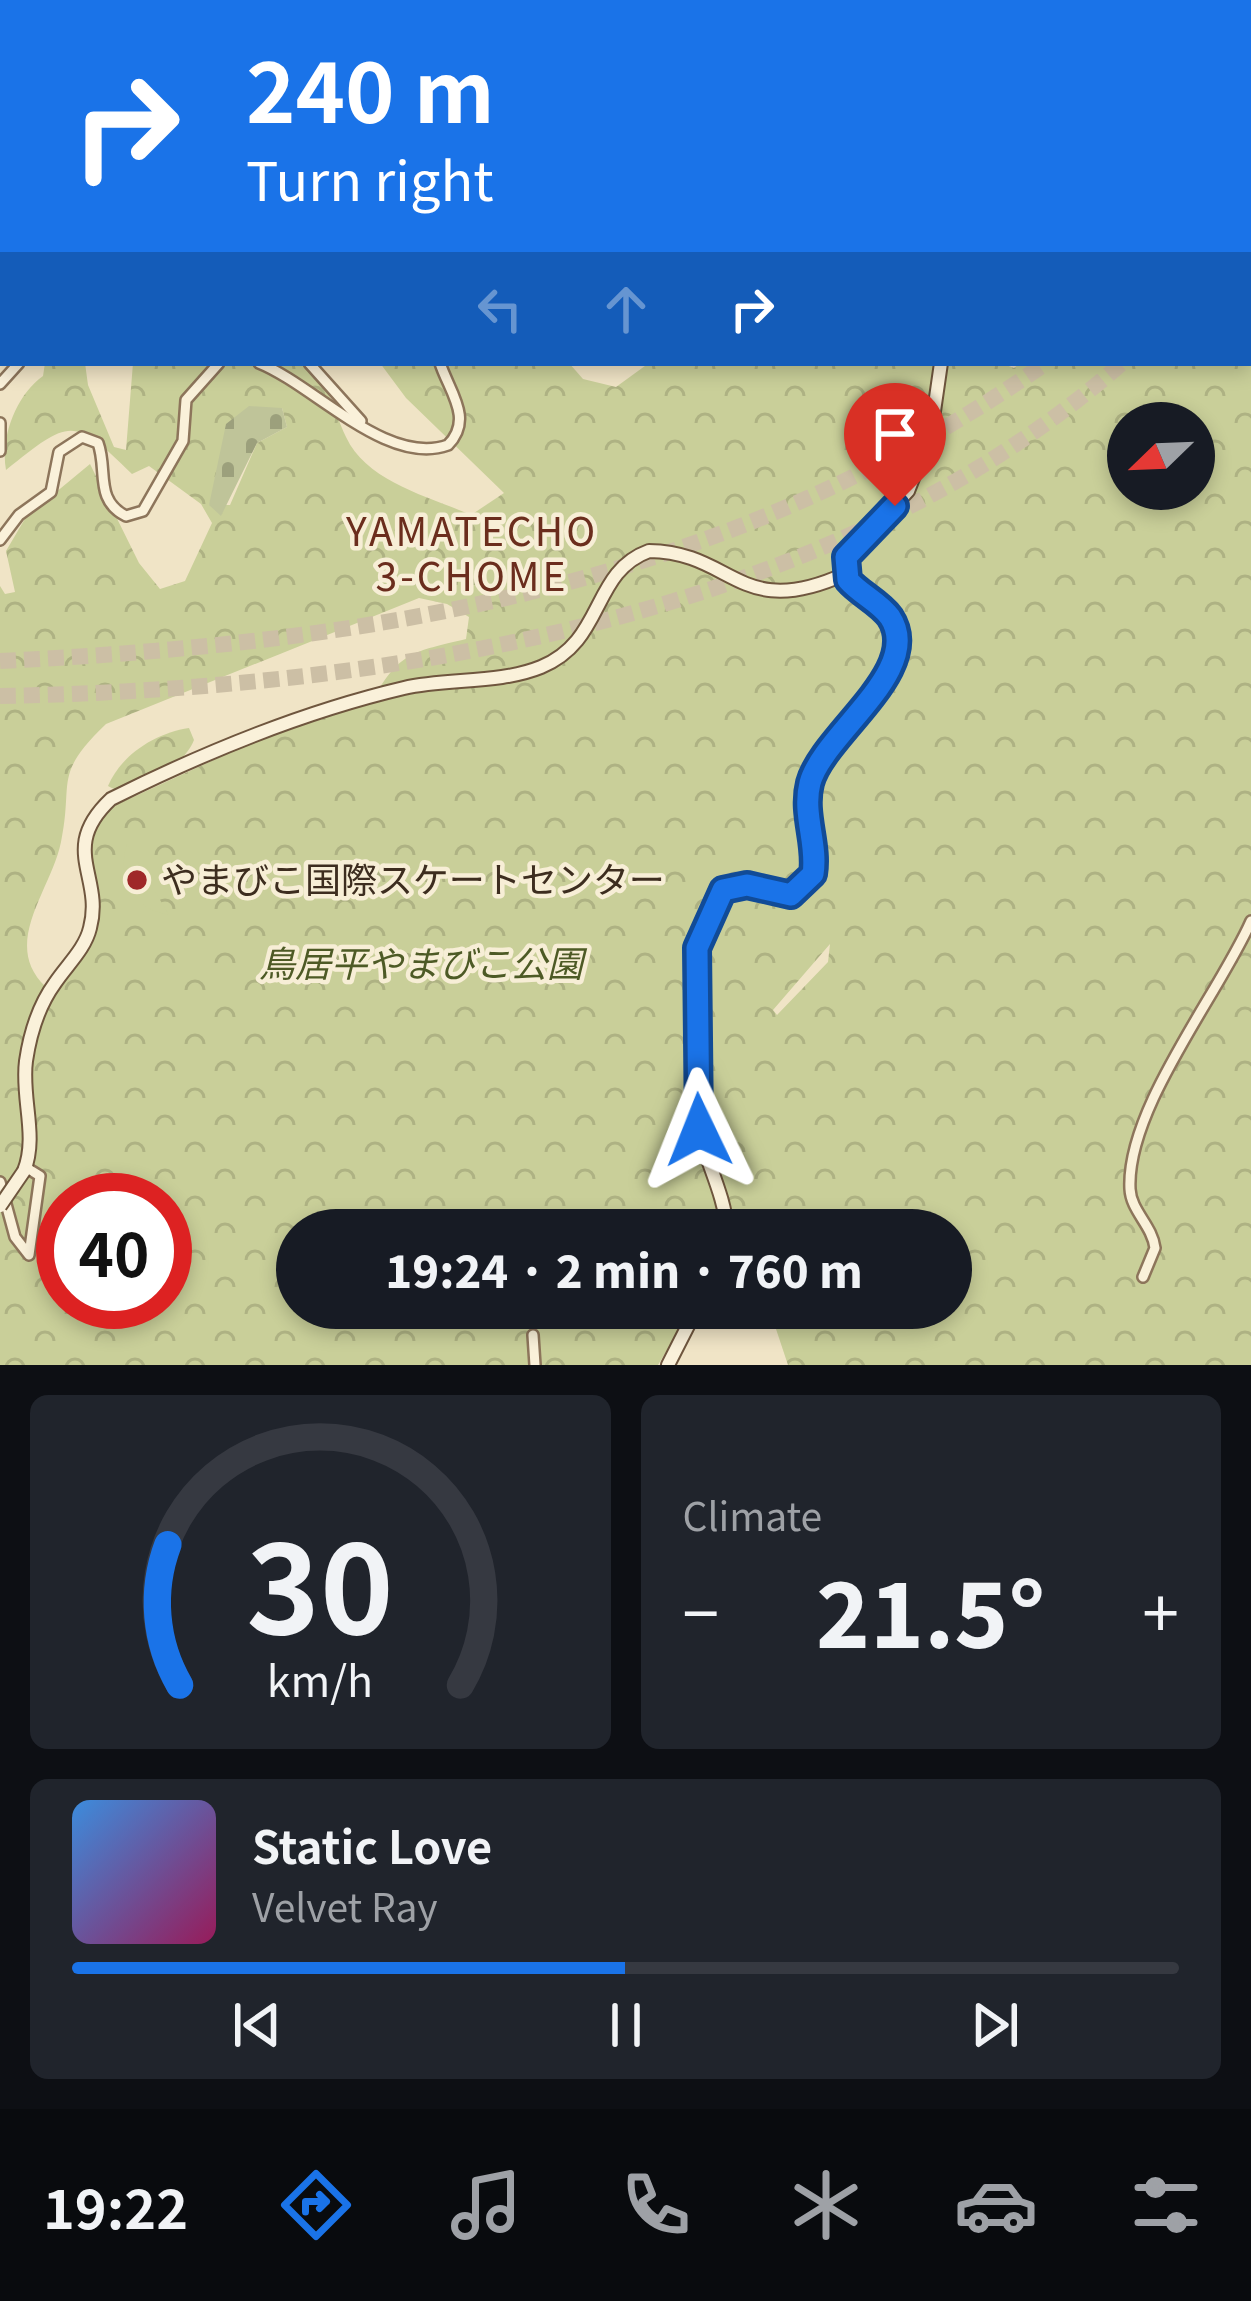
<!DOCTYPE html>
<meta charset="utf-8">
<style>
:root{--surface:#171b24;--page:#20242c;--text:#f1f3f6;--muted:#9ea1a6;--line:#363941;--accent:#1a73e8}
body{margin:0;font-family:Georgia,"Noto Sans JP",serif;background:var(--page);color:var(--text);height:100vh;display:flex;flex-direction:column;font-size:45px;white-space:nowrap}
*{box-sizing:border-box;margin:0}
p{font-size:39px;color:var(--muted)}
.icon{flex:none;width:66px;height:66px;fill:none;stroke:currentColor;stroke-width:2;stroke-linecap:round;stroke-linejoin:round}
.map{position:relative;height:1365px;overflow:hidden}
.details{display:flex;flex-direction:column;gap:30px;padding:30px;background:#0d0f14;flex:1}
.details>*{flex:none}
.top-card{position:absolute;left:0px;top:0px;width:1251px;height:366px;box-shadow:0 6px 18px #0003;background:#1a73e8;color:#fff;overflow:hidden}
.needle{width:78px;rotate:247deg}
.fabs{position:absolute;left:1107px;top:402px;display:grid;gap:24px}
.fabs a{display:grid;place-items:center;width:108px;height:108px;border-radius:50%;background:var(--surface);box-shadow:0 6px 18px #0003;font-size:60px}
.speed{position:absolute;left:36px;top:1173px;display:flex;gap:24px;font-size:60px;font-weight:700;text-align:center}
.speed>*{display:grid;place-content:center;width:156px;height:156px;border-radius:50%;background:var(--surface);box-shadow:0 6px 18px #0003;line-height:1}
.speed .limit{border:18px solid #d22;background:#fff;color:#111}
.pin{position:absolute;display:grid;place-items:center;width:102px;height:102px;color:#fff;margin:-123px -51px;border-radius:50% 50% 50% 0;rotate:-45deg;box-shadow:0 0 12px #0007}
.pin .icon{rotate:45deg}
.me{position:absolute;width:132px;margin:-66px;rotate:358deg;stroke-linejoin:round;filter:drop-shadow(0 0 9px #0008)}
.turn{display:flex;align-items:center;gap:42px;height:252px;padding:0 48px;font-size:54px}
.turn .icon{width:156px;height:156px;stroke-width:2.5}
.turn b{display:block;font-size:84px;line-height:102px}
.lanes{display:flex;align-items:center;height:114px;padding:0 48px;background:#0003;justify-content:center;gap:60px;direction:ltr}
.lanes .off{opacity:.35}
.big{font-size:90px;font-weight:800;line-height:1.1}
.details .card{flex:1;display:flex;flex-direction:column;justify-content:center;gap:18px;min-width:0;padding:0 42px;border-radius:18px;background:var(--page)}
.details .dial{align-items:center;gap:0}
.dial svg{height:312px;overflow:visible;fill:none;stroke:var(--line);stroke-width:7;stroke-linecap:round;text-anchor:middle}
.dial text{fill:var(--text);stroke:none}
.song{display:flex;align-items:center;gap:36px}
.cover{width:144px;height:144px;border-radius:18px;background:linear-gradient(135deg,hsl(210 70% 55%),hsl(330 70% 35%))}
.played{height:12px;border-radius:6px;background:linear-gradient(90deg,var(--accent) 50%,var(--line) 50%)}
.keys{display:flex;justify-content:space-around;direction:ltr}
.heat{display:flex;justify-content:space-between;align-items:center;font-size:66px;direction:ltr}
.details .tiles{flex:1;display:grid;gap:30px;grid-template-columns:1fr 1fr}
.card:last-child{grid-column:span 2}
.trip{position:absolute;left:276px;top:1209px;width:696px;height:120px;border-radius:60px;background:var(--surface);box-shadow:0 6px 18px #0003;font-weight:800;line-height:120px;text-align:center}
.tabs{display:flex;height:192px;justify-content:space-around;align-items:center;background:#090b0e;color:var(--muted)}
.tabs .icon{width:84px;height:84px}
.tabs .selected{color:var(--accent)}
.tabs b{font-size:54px;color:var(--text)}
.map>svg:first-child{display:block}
.forest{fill:url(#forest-crowns);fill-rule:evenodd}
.cemetery{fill:url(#cemetery-stones)}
.pitch{fill:#c9cf99}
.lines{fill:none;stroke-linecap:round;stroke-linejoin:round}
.stream{stroke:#6e938a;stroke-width:3}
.highway-tunnel{stroke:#ccbfa5;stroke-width:16;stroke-dasharray:16 8;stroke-linecap:butt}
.street-casing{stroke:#8d755b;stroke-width:14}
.secondary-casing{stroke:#6f563e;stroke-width:16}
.highway-casing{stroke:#5b432f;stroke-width:21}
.street{stroke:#faf1da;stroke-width:9}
.secondary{stroke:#faf1da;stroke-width:12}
.highway{stroke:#e2a355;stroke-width:16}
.secondary-bridge-casing{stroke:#6f563e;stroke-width:16;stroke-linecap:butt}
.secondary-bridge{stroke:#faf1da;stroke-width:12}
.route-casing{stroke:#114b97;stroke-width:30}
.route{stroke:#1a73e8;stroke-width:21}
.poi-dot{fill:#9f2829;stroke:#f7eed6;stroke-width:4.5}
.labels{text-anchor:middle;stroke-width:9;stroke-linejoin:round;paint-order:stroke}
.poi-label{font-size:36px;fill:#3d2d1f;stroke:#f7eed6;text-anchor:start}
.park-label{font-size:36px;font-style:italic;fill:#4d5a25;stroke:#f7eed6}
.neighbourhood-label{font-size:39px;letter-spacing:3px;fill:#6b2d1d;stroke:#f7eed6}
</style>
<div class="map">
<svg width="1251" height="1365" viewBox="0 0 1251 1365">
<defs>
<pattern id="forest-crowns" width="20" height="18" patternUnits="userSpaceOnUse" patternTransform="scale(3)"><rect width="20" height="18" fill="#c9cf99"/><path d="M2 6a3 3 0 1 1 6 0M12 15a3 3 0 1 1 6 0" fill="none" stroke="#aeb283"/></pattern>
<pattern id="cemetery-stones" width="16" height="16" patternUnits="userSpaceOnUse" patternTransform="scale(3)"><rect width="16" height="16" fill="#bfc499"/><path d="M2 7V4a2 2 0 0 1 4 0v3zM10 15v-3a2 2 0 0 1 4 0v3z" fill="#9ca07c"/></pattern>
</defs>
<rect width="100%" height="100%" fill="#f0e4c6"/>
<!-- forest -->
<g class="forest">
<path d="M1251 192V1365H788L769 1308H951V1230H732C725 1190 705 1151 701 1112 696 1064 689 922 730 893L790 900 813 885 820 863 805 786V876L789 887C766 882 738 869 717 886 687 911 683 1088 693 1131 700 1164 717 1196 720 1230H297V1308H692L658 1365H0V586L5 594 15 592 6 551 26 517 90 464 139 563 160 589 185 581 212 523 201 504 149 466 132 474C73 416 71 418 6 470 0 438 16 395 43 376L45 363H85L88 385 114 447 126 450 133 363H309C333 393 331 405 346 437 367 482 428 496 471 515L504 493 406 398 380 363H569L583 379 616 387 649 363H1001L1014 368 1020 363H1248ZM282 408 287 427 257 443 230 505H209ZM1128 423H1194V489H1128ZM419 598 447 604 469 617 466 639C413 652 400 651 372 701L294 723 107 809C69 861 111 894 93 939 86 958 61 974 46 987 0 944 51 891 61 842 74 780 52 776 106 724ZM830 944 828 962 777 1015 773 1010ZM63 1200H165V1302H63Z"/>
<path d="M189 728 194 740C185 765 132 802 108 786 121 755 155 733 189 728Z"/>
</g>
<!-- cemetery -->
<polygon class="cemetery" points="249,406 282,408 287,427 257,443 221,516 209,505 226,424"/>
<!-- pitch -->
<path class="pitch" d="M127 844 169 915C133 909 116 878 127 844Z"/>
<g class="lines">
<!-- stream -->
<g class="stream">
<polyline points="659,0 663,3"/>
<polyline points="142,3 143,0"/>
<polyline points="0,246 3,243"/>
</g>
<!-- highway-tunnel -->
<g class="highway-tunnel">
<path d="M0 661C377 643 731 584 1046 363"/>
<path d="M0 696C378 689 829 621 1122 363"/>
</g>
<!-- street casing -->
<g class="street-casing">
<g id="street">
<polyline points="219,0 220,3"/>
<polyline points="637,0 642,3"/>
<polyline points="833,0 835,3"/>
<polyline points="1156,0 1156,1"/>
<polyline points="71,3 72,0"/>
<polyline points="92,3 94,0"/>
<polyline points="195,3 202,0"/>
<polyline points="296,3 297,0"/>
<polyline points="421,3 427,0"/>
<polyline points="846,3 858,0"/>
<polyline points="1248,73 1251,74"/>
<polyline points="1251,110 1251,121"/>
<polyline points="0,156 3,157"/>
<polyline points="0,189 3,181"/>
<polyline points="1248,223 1251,223"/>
<polyline points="1248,242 1251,244"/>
<polyline points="0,259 3,259"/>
<polyline points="1248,299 1251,302"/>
<path d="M259 363C314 385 387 467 448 445 474 419 449 391 440 363"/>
<polyline points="309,363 361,421"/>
<polyline points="0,384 19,363"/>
<polyline points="0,423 0,451"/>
<path d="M0 540 19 515 51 492 59 452 82 437 98 443C108 470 94 500 126 516L143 511 183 441 186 400 219 363"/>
<polyline points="0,1182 15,1237 29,1255 40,1176 27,1168"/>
<path d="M1143 1277 1155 1248C1152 1225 1131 1211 1130 1189 1126 1109 1219 994 1251 921"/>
<polyline points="533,1335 535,1365"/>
</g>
</g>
<!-- secondary casing -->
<g class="secondary-casing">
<g id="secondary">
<polyline points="879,0 882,3"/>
<polyline points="1086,0 1089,3"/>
<polyline points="1001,3 1003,0"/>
<path d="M24 1171C38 1136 21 1098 26 1061 30 1034 39 1005 55 983 67 965 85 949 90 928 104 876 58 849 111 799 205 752 302 712 404 688 448 678 499 684 541 667 605 641 591 572 649 551 734 552 739 622 845 574"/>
<path d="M727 1230C725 1196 707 1164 699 1131 690 1090 688 908 728 888 747 879 771 894 791 894L813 875C818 844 802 814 810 783 823 734 925 670 890 617 879 602 860 594 849 580L846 557 908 491 931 432 941 363"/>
<polyline points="668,1365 697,1308"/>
</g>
</g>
<!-- highway casing -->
<g class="highway-casing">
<polyline id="highway" points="1248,177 1251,174"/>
</g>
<!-- street -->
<use href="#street" class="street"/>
<!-- secondary -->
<use href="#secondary" class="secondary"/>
<!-- highway -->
<use href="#highway" class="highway"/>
<!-- secondary-bridge casing -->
<g class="secondary-bridge-casing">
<polyline id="secondary-bridge" points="0,1206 24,1171"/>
</g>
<!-- secondary-bridge -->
<use href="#secondary-bridge" class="secondary-bridge"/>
</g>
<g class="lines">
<!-- route casing -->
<g class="route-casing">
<path id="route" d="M699 1130 697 948 723 890 747 885 791 895 813 874C818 844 802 814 810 783 823 734 925 670 890 617 879 602 860 594 848 580L846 557 895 506"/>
</g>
<!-- route -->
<use href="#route" class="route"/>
</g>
<!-- markers -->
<circle class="poi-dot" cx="137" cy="880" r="12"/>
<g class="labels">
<!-- poi labels -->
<g class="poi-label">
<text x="161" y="893">やまびこ国際スケートセンター</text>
</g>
<!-- park labels -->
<g class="park-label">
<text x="421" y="977">鳥居平やまびこ公園</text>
</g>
<!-- neighbourhood labels -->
<g class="neighbourhood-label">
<text x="472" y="546">YAMATECHO<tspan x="472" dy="45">3-CHOME</tspan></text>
</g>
</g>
</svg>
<div class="fabs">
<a><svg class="needle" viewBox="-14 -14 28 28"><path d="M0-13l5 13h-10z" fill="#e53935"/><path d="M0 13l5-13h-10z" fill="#9ea1a6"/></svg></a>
</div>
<div class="speed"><div class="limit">40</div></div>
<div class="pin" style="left:895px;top:506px;background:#d93025"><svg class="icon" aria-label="arrive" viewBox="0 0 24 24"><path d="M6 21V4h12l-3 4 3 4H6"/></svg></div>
<svg class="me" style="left:699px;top:1130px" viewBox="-20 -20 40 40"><path d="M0-17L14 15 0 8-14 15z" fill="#1a73e8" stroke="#fff" stroke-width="4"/></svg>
<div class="trip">19:24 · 2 min · 760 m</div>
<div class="top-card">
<div class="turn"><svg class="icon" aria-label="right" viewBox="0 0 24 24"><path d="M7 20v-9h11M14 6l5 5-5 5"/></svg><div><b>240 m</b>Turn right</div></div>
<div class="lanes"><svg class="icon off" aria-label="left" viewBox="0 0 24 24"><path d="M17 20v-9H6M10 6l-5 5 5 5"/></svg><svg class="icon off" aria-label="ahead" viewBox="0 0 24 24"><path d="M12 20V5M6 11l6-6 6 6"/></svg><svg class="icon" aria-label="right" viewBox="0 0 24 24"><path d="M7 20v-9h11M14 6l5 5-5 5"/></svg></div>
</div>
</div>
<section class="details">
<div class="tiles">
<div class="card dial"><svg viewBox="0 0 100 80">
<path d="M14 69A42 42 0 1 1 86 69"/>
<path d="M14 69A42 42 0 0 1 11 33" stroke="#1a73e8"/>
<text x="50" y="56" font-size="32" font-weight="700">30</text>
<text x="50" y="72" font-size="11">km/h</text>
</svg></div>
<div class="card"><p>Climate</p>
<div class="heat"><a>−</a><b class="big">21.5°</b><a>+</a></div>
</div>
<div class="card">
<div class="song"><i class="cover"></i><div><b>Static Love</b><p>Velvet Ray</p></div></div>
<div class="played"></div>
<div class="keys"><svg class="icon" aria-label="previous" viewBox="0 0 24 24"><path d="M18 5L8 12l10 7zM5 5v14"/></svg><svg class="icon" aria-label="pause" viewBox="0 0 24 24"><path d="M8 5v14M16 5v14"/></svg><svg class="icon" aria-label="next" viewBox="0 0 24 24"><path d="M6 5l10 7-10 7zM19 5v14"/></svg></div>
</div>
</div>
</section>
<nav class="tabs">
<b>19:22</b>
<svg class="icon selected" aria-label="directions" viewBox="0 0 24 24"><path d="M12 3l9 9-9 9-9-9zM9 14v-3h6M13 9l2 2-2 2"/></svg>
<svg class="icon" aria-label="music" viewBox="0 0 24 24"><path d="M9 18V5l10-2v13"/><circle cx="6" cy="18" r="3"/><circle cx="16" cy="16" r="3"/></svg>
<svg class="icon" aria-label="phone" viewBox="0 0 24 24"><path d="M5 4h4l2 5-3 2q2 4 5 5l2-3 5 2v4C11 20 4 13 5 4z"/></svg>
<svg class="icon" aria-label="climate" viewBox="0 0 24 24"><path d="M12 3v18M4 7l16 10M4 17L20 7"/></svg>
<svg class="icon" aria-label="car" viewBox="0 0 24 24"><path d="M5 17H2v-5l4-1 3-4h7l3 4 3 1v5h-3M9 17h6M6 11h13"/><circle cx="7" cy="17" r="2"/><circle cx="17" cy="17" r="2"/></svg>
<svg class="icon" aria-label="filters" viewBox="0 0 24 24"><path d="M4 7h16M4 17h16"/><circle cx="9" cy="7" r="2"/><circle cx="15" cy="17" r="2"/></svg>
</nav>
